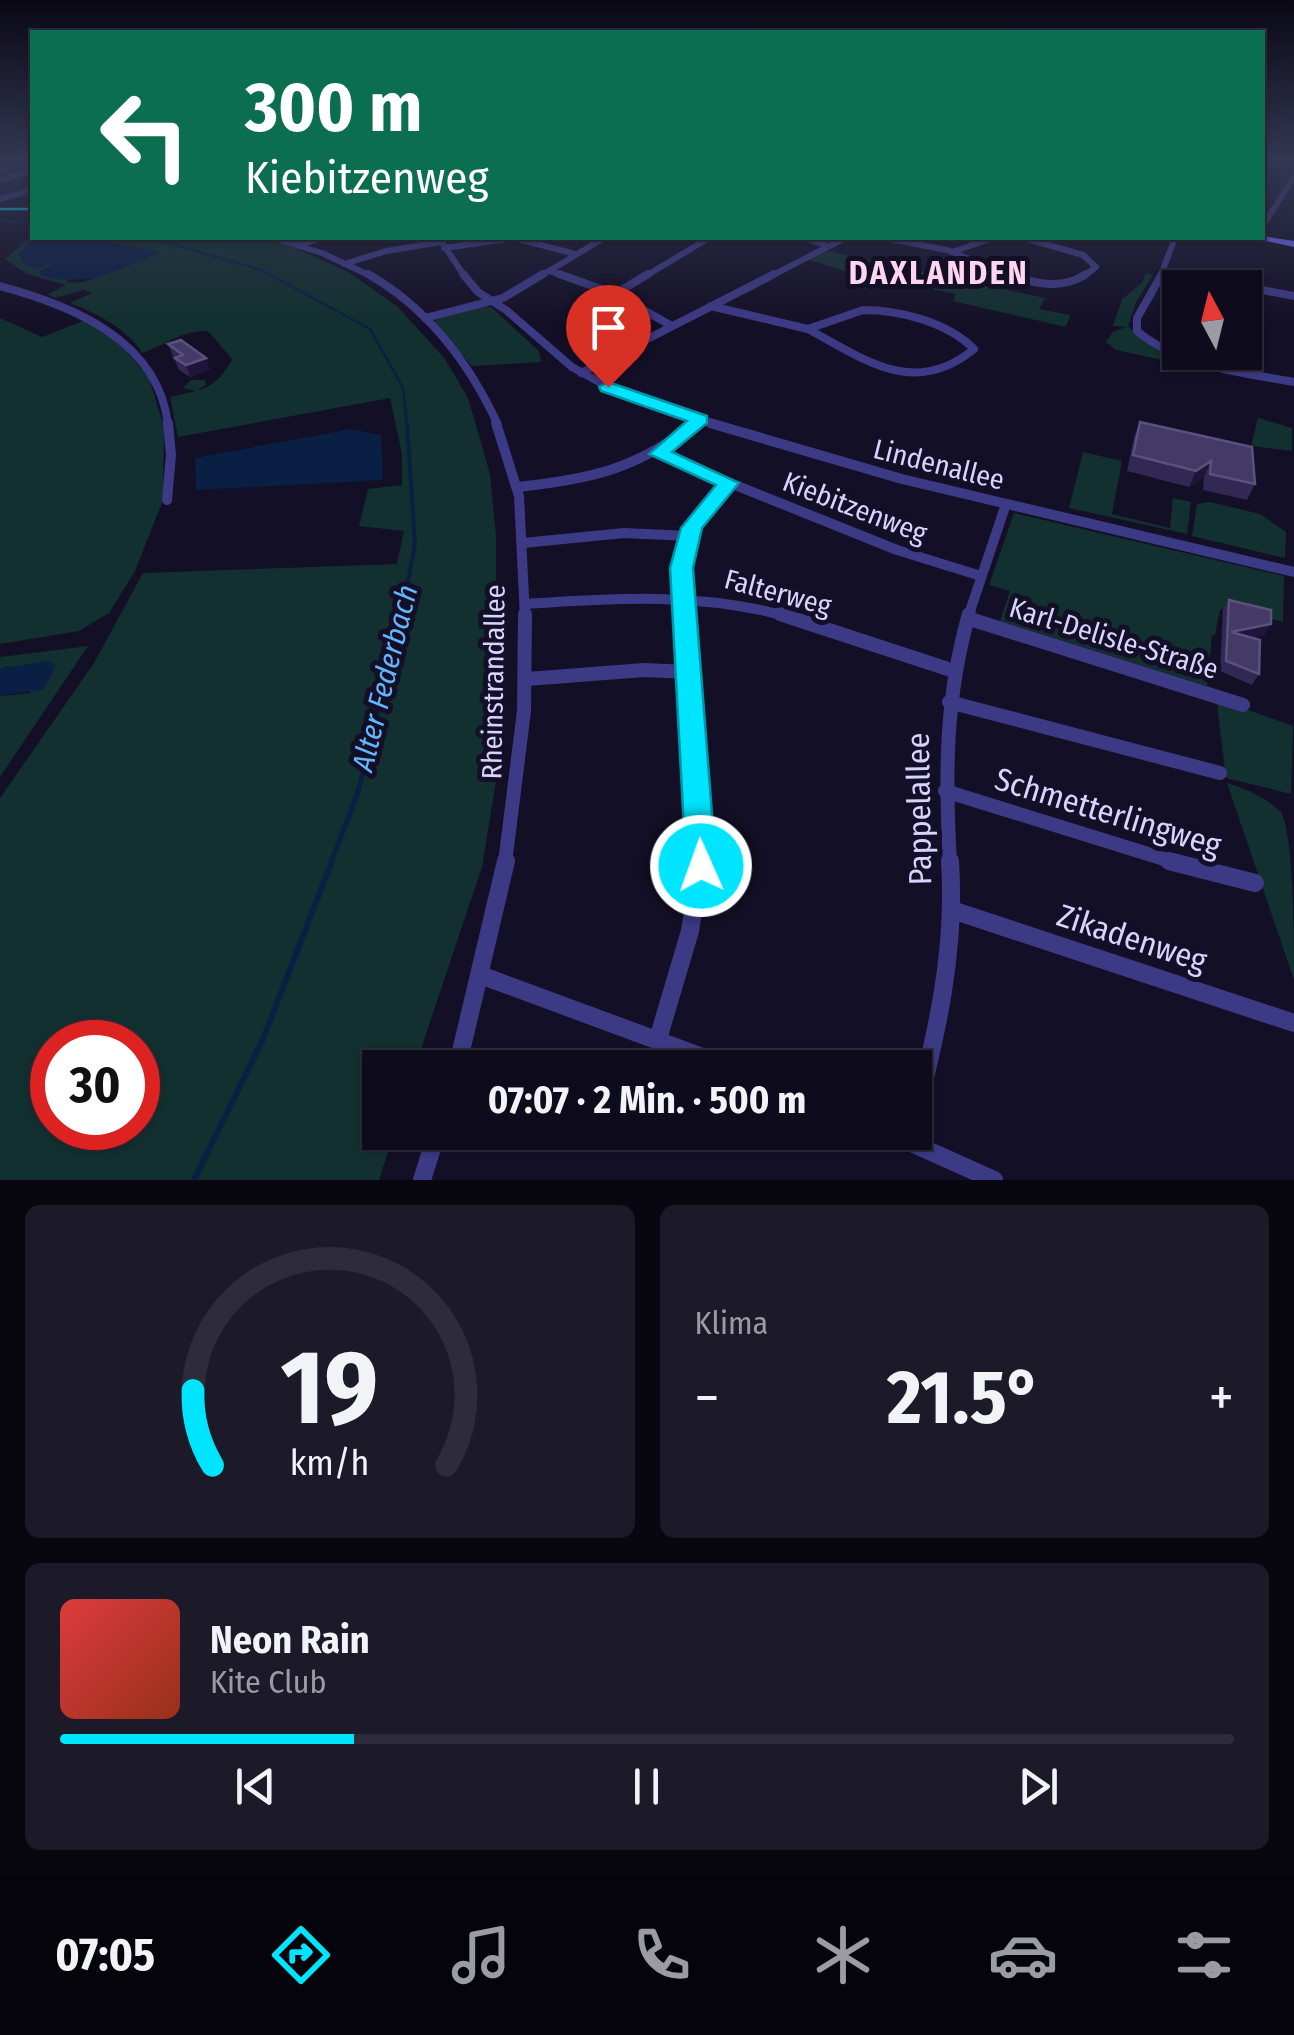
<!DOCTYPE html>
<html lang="de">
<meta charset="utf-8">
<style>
:root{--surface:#0e0b1c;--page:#1c1929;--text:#f1f3f6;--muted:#9b9ba3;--line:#2e2b3b;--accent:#00e5ff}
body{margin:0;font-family:"Fira Sans Condensed",sans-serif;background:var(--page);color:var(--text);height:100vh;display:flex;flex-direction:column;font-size:38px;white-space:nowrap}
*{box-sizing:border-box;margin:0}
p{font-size:32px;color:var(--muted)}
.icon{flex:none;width:55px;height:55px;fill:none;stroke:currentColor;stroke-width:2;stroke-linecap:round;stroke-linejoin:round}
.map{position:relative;height:1180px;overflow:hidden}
.sheet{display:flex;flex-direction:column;gap:25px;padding:25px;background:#08060f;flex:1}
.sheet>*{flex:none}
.banner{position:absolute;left:30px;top:30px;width:1235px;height:210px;border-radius:0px;box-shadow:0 2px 8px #0004,0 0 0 2px var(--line);background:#0b6e4f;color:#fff;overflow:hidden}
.needle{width:65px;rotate:353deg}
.tools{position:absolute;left:1162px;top:270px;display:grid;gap:20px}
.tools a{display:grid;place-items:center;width:100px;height:100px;border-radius:0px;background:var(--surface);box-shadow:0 2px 8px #0004,0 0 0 2px var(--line);font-size:50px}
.speed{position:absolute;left:30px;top:1020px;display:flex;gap:20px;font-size:50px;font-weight:700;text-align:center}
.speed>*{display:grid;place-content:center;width:130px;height:130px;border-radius:50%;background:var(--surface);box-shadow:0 2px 8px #0004,0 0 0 2px var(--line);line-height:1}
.speed .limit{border:15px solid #d22;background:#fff;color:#111}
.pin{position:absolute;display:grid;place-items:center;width:85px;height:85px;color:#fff;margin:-102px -42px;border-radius:50% 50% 50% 0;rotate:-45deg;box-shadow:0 0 10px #0007}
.pin .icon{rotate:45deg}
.me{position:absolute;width:110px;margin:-55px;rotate:358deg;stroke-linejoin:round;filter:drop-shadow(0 0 8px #0008)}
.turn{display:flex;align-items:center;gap:35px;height:210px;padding:0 50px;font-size:45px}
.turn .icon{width:130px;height:130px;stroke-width:2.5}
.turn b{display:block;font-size:70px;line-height:85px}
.big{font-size:75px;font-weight:700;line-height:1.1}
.sheet .card{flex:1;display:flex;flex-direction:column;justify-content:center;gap:15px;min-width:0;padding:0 35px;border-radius:15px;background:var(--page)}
.sheet .dial{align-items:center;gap:0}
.dial svg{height:260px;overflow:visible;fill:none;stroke:var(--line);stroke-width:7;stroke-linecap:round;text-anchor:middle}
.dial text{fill:var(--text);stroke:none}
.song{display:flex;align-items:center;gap:30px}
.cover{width:120px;height:120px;border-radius:15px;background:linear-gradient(135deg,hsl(0 70% 55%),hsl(10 70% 35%))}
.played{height:10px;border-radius:5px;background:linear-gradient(90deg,var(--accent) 25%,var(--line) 25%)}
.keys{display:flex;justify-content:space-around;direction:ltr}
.heat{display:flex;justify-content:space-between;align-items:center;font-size:55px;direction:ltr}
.sheet .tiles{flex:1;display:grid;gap:25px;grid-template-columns:1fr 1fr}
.card:last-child{grid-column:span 2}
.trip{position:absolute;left:362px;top:1050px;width:570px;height:100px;border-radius:0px;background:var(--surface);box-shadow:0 2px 8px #0004,0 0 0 2px var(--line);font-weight:700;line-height:100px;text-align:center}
.dock{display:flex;height:160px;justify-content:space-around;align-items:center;background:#06040b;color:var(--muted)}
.dock .icon{width:70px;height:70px}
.dock .active{color:var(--accent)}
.dock b{font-size:45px;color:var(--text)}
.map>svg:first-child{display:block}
.green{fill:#12302f;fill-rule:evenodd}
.water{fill:#0a1f44}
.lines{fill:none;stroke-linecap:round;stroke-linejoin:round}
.stream-far3{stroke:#0a1f44;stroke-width:2.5}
.stream-far2{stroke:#0a1f44;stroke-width:4}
.stream-far1{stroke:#0a1f44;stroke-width:5}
.stream{stroke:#0a1f44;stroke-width:6}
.minor-far4{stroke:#3d3a85;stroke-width:6}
.minor-far3{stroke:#3d3a85;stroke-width:8}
.minor-far2{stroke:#3d3a85;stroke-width:10}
.minor-far1{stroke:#3d3a85;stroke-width:14}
.minor{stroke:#3d3a85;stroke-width:18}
.secondary{fill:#6f6bff;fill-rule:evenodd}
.tram{stroke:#00e5ff;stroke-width:2.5}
.wall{fill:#312854}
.shaded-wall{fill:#1d163a}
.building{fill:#433a66;stroke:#5a527e;stroke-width:2.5}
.route{fill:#00e5ff;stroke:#0095a6;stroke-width:2.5}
.labels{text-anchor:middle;stroke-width:10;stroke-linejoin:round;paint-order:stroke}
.street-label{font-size:28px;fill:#d9d4ff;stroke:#130f26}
.water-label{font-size:30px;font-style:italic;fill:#62b6ff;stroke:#130f26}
.far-district-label{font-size:32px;font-weight:bold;letter-spacing:2.5px;fill:#ffd6f0;stroke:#130f26}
.near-street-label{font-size:32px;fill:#d9d4ff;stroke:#130f26}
</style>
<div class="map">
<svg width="1294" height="1180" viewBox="0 0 1294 1180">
<rect width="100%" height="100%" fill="#130f26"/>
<!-- green -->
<g class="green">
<path d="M32 236 35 238 27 243 61 259 68 258 67 283 83 282 162 252 82 238H261L295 248 348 272 397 306 445 359 468 398 490 474 496 536V781L482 867 415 1067 380 1068V1132L394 1133 379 1180H0V798L94 663 143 573 397 564 404 531 359 526 368 489 402 485V454L390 398 178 437 170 397 196 391 183 388 191 380H205L206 385 197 390C213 388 225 373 232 359L208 331C176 332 171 343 142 353 129 330 95 312 70 303L92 293 84 290 55 298 48 294 66 285 27 274 5 259ZM52 1042H138V1128H52Z"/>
<polygon points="823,250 1045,298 1039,309 1070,315 1066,327 953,301 956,294 854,274 807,259"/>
<polygon points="1146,273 1153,275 1136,302 1128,326 1150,345 1184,358 1181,364 1116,350 1106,342 1113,332 1126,327 1113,326 1122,299 1142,283"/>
<polygon points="483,306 491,307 539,351 541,362 472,366 434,323 437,318"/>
<polygon points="0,318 42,337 88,319 116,339 149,378 164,427 163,500 135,571 109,613 79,631 0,644"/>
<polygon points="1258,418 1292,428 1292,451 1251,446"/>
<polygon points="1083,452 1122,461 1112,514 1170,528 1173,498 1191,502 1187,534 1069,508"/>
<polygon points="1210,502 1260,514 1286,532 1285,558 1192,536 1197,504"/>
<polygon points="1014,513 1284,576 1283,622 1229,607 1220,610 1215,635 1212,635 1207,686 1000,621 1010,591 989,585"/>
<polygon points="88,646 0,777 0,696 31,693 10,666 0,669 0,657"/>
<polygon points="1226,702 1293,726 1291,794 1226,778 1217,704"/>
<path d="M1227 783C1245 788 1268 799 1281 812 1294 834 1294 946 1294 980Z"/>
</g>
<!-- water -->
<g class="water">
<path d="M35 238H82L162 252C116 270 89 289 39 275L40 271 68 258 35 269 24 264 18 253Z"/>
<polygon points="351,429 381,435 383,480 196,490 195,458"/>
<polygon points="48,661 56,666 44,689 0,696 0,669"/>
</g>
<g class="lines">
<!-- stream-far3 -->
<g class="stream-far3">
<polyline points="0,220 32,223"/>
<polyline points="151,238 261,270 370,329 403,388 407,425"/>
</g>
<!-- stream-far2 -->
<polyline class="stream-far2" points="401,617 415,544 407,423"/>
<!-- stream-far1 -->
<polyline class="stream-far1" points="331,863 358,792 402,614"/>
<!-- stream -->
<polyline class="stream" points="194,1180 263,1039 332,861"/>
<!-- minor-far4 -->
<g class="minor-far4">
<polyline points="0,170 27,161"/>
<polyline points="0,180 32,170"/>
<polyline points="0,199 32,190"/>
<polyline points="1262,227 1294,177"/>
<polyline points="273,238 322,253 373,277"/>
<polyline points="439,238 465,277"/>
<polyline points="515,238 575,254"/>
<polyline points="805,238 825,245"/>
<polyline points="885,238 947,250 1014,277"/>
<polyline points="1024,238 1083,255 1096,267 1083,277"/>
<polyline points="300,245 322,238"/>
<polyline points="444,248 515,238"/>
<polyline points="952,252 993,238"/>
<polyline points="344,264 386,251 441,242"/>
<polyline points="550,271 566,277"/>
<polyline points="1163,272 1189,277"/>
<polyline points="539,277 604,238"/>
<polyline points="644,277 709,238"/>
<polyline points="769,277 845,238"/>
<polyline points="1160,277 1175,238"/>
</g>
<!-- minor-far3 -->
<g class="minor-far3">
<path d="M368 274C429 309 469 362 498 425"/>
<polyline points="463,274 478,292 506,310 572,367 612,389 717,425"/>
<polyline points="559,274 615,294 672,326"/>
<path d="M1007 274C1033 283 1061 291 1086 274"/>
<path d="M1162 274 1137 318V331C1180 367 1240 372 1294 382"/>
<polyline points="1176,274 1294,296"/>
<path d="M0 286C71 305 159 340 168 425"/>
<polyline points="615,294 648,274"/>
<polyline points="711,306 808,329"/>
<path d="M863 310C900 310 947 322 974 349 915 398 865 360 808 329Z"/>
<polyline points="425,318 503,298 543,274"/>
<polyline points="581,373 774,274"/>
<polyline points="693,425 701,419"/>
</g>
<!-- minor-far2 -->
<g class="minor-far2">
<polyline points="496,423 519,496 525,617"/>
<polyline points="710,423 902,479 1294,572"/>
<polyline points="658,454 897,550 981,576"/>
<path d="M518 487C592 479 636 469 696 423"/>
<polyline points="167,500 171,455 168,423"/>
<polyline points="523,543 624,533 689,536"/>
<path d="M525 604C615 598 701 592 789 617"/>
<path d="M685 617C681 558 683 525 729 483"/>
<polyline points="968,617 1006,504"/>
</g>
<!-- minor-far1 -->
<g class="minor-far1">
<polyline points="685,614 701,863"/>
<polyline points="780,614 954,671"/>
<polyline points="970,619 1243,705"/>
<polyline points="527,679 644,670 688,672"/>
<polyline points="949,702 1220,773"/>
<polyline points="945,791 1177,863"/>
<polyline points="505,863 524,711 525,614"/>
<path d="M950 863C945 776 945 698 969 614"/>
</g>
<!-- minor -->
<g class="minor">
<polyline points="1169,861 1255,883"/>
<polyline points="952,910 1294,1023"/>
<polyline points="483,976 732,1068"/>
<polyline points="658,1039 690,931 701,861"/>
<polyline points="457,1068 506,861"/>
<path d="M915 1118C937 1032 956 951 950 861"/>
<polyline points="887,1132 994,1180"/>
<polyline points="422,1180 437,1132"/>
</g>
<!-- secondary -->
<polygon class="secondary" points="1262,236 1294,241 1294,247 1253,238"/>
<!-- tram -->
<polyline class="tram" points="0,209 32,209"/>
</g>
<!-- wall -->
<g class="wall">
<polygon points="168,344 210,369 190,377 179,370"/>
<polygon points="1140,422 1255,484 1247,500 1203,490 1204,477 1189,487 1127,471 1134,437"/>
<polygon points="1229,600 1265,635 1251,637 1259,674 1252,685 1220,671 1223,610"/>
</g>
<!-- shaded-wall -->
<g class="shaded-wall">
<polygon points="206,358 210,369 190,377 186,365"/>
<polygon points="1211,461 1204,477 1189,487 1196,471"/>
<polygon points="1271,624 1265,635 1225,643 1231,632"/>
</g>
<!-- building -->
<g class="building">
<polygon points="181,340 206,358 186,365 175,358 183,355 168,344"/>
<polygon points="1140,422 1252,447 1255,484 1210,474 1211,461 1196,471 1133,455"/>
<polygon points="1229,600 1271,610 1271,624 1231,632 1260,640 1259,674 1226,661"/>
</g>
<!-- sky -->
<linearGradient id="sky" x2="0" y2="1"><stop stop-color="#0a0815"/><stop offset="0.49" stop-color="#333752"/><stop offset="1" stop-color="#333752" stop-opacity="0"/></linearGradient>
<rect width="1294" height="326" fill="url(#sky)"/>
<!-- route -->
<polygon class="route" points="608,382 707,416 707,423 672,452 739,483 702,528 693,568 716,866 712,875 701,879 690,875 686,866 670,568 681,528 716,485 649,454 687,421 601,391 599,387"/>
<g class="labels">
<!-- street labels -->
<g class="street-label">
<text transform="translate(939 464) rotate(14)" y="10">Lindenallee</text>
<text transform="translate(855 507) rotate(21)" y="10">Kiebitzenweg</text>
<text transform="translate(778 592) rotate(15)" y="10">Falterweg</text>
<text transform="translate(1114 638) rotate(17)" y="10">Karl-Delisle-Straße</text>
<text transform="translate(493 682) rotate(-89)" y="10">Rheinstrandallee</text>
</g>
<!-- water labels -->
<g class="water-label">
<text transform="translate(385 678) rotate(-76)" y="10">Alter Federbach</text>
</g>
<!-- far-district labels -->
<g class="far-district-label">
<text x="939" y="284">DAXLANDEN</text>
</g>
<!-- near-street labels -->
<g class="near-street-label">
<text transform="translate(919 809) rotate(-91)" y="11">Pappelallee</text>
<text transform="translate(1108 812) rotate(17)" y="11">Schmetterlingweg</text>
<text transform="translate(1132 938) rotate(18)" y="11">Zikadenweg</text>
</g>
</g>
</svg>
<div class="tools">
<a><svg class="needle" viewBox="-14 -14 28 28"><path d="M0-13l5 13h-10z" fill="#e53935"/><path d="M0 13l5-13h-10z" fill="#9b9ba3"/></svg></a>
</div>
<div class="speed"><div class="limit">30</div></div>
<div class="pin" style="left:608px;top:387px;background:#d93025"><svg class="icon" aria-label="arrive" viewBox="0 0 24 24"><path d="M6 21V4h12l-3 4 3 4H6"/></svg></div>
<svg class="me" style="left:701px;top:866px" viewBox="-20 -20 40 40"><circle r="17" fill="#00e5ff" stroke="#fff" stroke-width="3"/><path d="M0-11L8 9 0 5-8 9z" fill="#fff"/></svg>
<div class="trip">07:07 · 2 Min. · 500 m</div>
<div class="banner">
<div class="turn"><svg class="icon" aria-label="left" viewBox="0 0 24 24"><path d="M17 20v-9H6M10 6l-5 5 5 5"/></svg><div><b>300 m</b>Kiebitzenweg</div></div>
</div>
</div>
<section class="sheet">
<div class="tiles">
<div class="card dial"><svg viewBox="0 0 100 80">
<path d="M14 69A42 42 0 1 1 86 69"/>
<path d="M14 69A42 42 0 0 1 8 46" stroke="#00e5ff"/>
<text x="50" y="56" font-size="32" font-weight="700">19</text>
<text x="50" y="72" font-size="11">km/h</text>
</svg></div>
<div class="card"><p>Klima</p>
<div class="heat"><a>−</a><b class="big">21.5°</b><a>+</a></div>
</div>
<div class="card">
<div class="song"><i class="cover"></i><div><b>Neon Rain</b><p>Kite Club</p></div></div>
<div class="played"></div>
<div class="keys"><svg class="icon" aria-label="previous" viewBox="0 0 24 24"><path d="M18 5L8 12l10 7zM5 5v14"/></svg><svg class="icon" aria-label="pause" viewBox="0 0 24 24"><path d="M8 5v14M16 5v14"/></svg><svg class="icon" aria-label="next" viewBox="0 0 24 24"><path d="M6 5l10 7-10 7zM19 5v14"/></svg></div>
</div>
</div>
</section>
<nav class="dock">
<b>07:05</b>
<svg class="icon active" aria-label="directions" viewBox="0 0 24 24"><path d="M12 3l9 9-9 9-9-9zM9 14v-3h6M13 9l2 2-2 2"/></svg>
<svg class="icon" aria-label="music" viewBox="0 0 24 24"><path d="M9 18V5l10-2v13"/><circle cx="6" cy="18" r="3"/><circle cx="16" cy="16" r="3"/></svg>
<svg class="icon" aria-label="phone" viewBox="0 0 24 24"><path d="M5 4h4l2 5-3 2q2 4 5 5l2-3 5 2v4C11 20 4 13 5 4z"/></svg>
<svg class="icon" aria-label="climate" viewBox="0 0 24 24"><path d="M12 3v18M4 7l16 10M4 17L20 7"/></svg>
<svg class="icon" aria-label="car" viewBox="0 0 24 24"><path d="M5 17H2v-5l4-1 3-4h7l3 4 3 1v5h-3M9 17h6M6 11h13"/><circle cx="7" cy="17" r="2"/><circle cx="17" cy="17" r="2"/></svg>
<svg class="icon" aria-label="filters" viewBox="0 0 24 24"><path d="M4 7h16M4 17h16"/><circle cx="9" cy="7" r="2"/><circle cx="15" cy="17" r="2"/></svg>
</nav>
